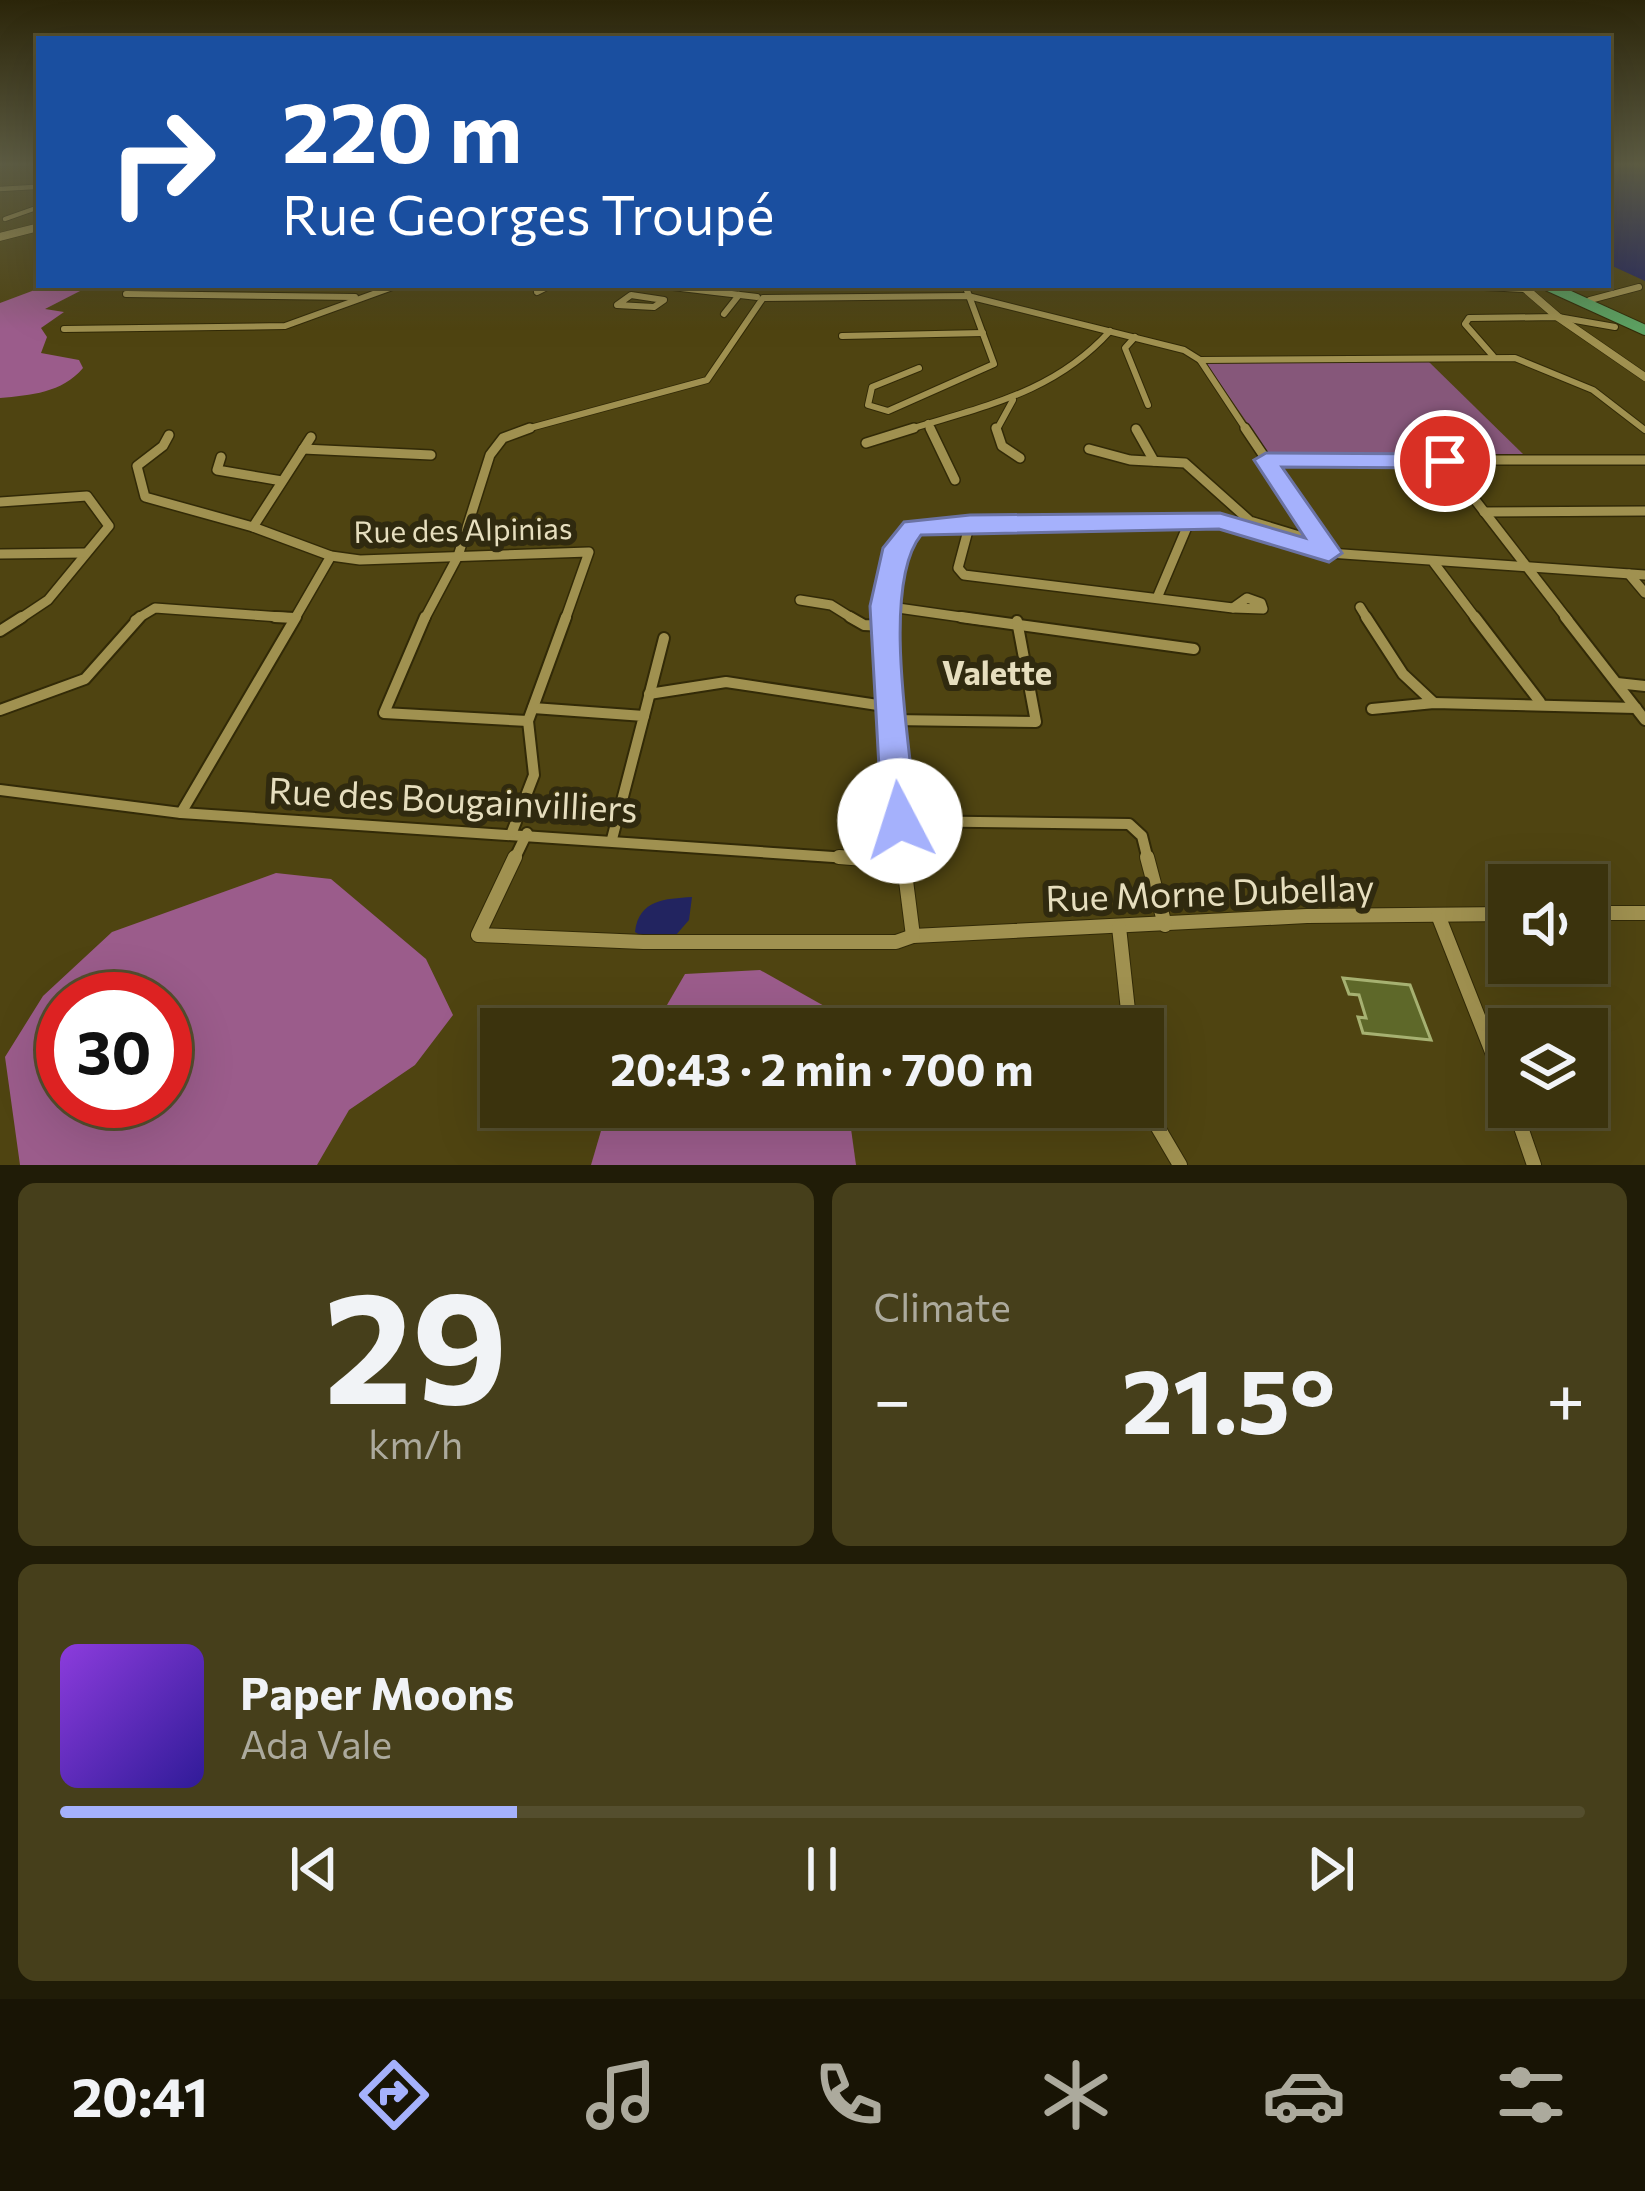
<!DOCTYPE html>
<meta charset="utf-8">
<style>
:root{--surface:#3b330d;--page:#463f1b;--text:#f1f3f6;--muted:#acaa9d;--line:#544e2e;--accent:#a5b1fc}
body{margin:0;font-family:Commissioner,sans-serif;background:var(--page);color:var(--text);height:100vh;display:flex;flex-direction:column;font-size:45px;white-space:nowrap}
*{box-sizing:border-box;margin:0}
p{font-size:39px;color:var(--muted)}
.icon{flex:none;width:66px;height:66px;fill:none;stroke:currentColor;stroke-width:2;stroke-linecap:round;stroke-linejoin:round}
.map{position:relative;height:1165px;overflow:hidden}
.drawer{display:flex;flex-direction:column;gap:18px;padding:18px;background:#201c07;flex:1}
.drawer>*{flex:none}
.banner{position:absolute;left:36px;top:36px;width:1575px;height:252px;border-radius:0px;box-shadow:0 12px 48px #0002,0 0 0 3px var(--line);background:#1a4fa0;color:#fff;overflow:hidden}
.fabs{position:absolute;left:1488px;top:864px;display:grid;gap:24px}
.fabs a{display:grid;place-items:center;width:120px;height:120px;border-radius:0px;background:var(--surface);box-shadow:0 12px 48px #0002,0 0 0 3px var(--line);font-size:60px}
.speed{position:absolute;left:36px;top:972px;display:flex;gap:24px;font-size:60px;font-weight:700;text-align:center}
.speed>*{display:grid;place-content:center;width:156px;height:156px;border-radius:50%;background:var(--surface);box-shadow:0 12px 48px #0002,0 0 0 3px var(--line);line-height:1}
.speed .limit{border:18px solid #d22;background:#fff;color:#111}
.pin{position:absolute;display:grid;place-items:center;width:102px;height:102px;color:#fff;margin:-51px;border:6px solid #fff;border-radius:50%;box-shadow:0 3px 12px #0007}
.me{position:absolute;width:132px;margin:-66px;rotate:355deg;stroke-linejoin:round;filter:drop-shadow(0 0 9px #0008)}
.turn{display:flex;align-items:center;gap:42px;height:252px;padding:0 48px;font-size:54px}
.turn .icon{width:156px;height:156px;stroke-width:2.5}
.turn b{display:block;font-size:84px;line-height:102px}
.big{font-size:90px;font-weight:700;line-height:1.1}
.drawer .card{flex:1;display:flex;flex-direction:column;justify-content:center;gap:18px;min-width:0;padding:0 42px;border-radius:18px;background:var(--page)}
.drawer .dial{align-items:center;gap:0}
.dial b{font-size:156px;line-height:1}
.song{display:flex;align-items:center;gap:36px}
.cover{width:144px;height:144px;border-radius:18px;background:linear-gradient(135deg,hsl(270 70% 55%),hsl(250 70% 35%))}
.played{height:12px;border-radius:6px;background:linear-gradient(90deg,var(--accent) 30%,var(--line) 30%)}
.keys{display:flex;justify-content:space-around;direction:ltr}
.heat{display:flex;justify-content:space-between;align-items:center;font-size:66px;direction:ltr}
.drawer .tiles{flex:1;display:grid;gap:18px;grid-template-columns:1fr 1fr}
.card:last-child{grid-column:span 2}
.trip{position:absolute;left:480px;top:1008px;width:684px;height:120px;border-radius:0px;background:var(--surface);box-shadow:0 12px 48px #0002,0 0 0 3px var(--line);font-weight:700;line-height:120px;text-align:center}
.dock{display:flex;height:192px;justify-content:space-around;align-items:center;background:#181405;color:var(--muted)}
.dock .icon{width:84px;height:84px}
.dock .on{color:var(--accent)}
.dock b{font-size:54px;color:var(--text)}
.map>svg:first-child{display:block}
.green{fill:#86577a}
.forest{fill:#9b5c8b;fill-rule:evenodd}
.water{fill:#222460}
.building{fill:#5e6829;stroke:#a6b171;stroke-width:3}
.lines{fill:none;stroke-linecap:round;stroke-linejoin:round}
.minor-far4-casing{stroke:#322a07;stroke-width:6}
.minor-far3-casing{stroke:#322a07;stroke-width:8}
.minor-far2-casing{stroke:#322a07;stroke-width:12}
.minor-far1-casing{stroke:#322a07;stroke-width:14}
.minor-casing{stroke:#322a07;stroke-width:16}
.tertiary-casing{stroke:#322a07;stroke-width:9}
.secondary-casing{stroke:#322a07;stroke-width:9}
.primary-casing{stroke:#322a07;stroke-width:12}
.minor-far4{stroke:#a09150;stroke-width:4.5}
.minor-far3{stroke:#a09150;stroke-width:6}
.minor-far2{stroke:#a09150;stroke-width:9}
.minor-far1{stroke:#a09150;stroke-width:10}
.minor{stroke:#a09150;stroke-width:14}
.tertiary{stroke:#a09150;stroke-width:8}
.secondary{stroke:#a09150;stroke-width:8}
.primary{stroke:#5ca061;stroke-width:10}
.route{fill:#a5b1fc;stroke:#6b73a4;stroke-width:3}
.labels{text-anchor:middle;stroke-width:12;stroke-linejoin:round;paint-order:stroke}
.street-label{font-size:30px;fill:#e6debe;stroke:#302a0f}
.neighbourhood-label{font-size:33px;font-weight:bold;fill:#e6debe;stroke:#302a0f}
.near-street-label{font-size:36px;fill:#e6debe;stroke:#302a0f}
</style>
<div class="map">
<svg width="1645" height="1165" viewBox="0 0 1645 1165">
<rect width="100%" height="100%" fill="#4f4411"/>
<!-- green -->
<polygon class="green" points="1428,361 1524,455 1270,456 1206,363"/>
<!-- forest -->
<g class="forest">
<path d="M48 285H127L112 291 82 290 45 309 64 312 41 328 47 337 41 353 79 360 83 368C62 393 31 395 0 398V303Z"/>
<path d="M276 873 331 879 426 959 453 1015 415 1065 349 1110 317 1165H20L5 1057 43 996 112 932ZM165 999V1101H63V999Z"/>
<polygon points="760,970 842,1016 843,1029 653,1029 685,974"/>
<polygon points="608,1107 848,1107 856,1165 591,1165"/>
</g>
<!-- water -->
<g class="water">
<polygon points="1608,165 1645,165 1645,281 1608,264"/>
<path d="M692 897 689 920 676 935 643 937 635 932C639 899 665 899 692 897Z"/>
</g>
<!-- building -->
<polygon class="building" points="1343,978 1410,985 1431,1040 1363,1033 1358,1017 1366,1018 1359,995 1349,994"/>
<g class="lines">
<!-- minor-far4 casing -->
<g class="minor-far4-casing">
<g id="minor-far4">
<polyline points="0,189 34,187"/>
<polyline points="5,219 39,207"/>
</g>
</g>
<!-- minor-far3 casing -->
<g class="minor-far3-casing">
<g id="minor-far3">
<polyline points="1443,285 1525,289"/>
<polyline points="664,286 757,297"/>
<polyline points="537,292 551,285"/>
<polyline points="126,294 355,297"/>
<polygon points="631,295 664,300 654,307 617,305"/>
<polyline points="1590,300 1639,287"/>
<polyline points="724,314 739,295"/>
<polyline points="64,329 285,326 398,285"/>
<polyline points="842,336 983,333"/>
<polyline points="1135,337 1125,348 1148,405"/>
<polyline points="1493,356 1465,324 1469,318 1558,317 1615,327"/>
<polyline points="1200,360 1515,358 1593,390 1645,430"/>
<polyline points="919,368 872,387 868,405 888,411 994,364 965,285"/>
<polyline points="928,423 932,431"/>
<polyline points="519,431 707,380 763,298 968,296 1184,350 1200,360 1247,431"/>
<path d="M904 431C983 406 1053 394 1110 331"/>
<polyline points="996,431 1013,400"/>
</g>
</g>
<!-- minor-far2 casing -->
<g class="minor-far2-casing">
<g id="minor-far2">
<polyline points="930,428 955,480"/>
<polyline points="996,428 1002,446 1020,458"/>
<polyline points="1245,428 1329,553"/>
<polyline points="1136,429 1154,461"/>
<polyline points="169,435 163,446 137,466 145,497 253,527 331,556 360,560 589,552 565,620"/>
<polyline points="866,443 914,428"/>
<polyline points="303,449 431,455"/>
<polyline points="1089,449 1130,460 1185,463 1250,521 1319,542"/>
<polyline points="221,457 217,470 282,481"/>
<polyline points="1266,460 1645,460"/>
<polyline points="1445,461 1568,620"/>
<polyline points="0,502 87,496 109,526 48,600 18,620"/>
<polyline points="1484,512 1645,511"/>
<polyline points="970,523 958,568 964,575 1233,608"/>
<polyline points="253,527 311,437"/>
<polyline points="0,554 85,553"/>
<polyline points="1434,563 1477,620"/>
<polyline points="1629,574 1645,593"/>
<polyline points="1157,598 1190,520"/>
<polygon points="1247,598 1261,603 1263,609 1233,608"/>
<polyline points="800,600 831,605 855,620"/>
<polyline points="884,606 982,620"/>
<polyline points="1360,607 1368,620"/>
<polyline points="135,620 155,608 294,618"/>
<polyline points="294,620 331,556"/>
<polyline points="424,620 458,556 490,455 503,438 530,428"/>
<polyline points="885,620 896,548 913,527 1220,521 1329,553 1645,575"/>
</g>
</g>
<!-- minor-far1 casing -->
<g class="minor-far1-casing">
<g id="minor-far1">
<polyline points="275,617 294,618"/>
<polyline points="425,617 384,713 528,721"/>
<polyline points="850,617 864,625 886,626"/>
<polyline points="885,617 903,860"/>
<polyline points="961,617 1194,649"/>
<polyline points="1366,617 1403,674 1434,703"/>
<polyline points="1475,617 1540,702"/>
<polyline points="1565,617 1645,720"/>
<polyline points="0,631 22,617"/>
<polyline points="1617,683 1645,686"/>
<polyline points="649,694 726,682 891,707"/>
<polyline points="533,708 644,716 612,839"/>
<polyline points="1372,709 1434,703 1636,708"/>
<polyline points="0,710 85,679 140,617"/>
<polyline points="644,716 664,638"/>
<polyline points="891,720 1036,722 1017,621"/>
<polyline points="0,790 181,813 878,860"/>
<polyline points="181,813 296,617"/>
<polyline points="900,821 1129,824 1142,836 1148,860"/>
<polyline points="512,832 534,775 528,721 566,617"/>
<polyline points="514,860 527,833"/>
</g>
</g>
<!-- minor casing -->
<g class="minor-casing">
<g id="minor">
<polyline points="515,857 478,935 643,942 896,942 913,936 1307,916 1509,914"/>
<polyline points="839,857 903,862"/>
<polyline points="903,857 913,936"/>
<polyline points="1147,857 1165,925"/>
<polyline points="1587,913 1645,913"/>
<polyline points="1438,915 1509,1095"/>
<polyline points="1119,927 1130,1029"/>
<polyline points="1143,1102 1180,1165"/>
<polyline points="1514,1107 1534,1165"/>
</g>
</g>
<!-- tertiary casing -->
<g class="tertiary-casing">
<polyline id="tertiary" points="1521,285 1558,317 1645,377"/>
</g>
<!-- secondary casing -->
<g class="secondary-casing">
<polyline id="secondary" points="0,237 39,227"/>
</g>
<!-- primary casing -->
<g class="primary-casing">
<polyline id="primary" points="1546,285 1645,330"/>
</g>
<!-- minor-far4 -->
<use href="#minor-far4" class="minor-far4"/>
<!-- minor-far3 -->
<use href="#minor-far3" class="minor-far3"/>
<!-- minor-far2 -->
<use href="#minor-far2" class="minor-far2"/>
<!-- minor-far1 -->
<use href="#minor-far1" class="minor-far1"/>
<!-- minor -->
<use href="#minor" class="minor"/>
<!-- tertiary -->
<use href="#tertiary" class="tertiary"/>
<!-- secondary -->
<use href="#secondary" class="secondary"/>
<!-- primary -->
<use href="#primary" class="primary"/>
</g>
<!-- sky -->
<linearGradient id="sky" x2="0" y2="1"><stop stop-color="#2b2509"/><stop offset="0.5" stop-color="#5d5c43"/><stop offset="1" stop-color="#5d5c43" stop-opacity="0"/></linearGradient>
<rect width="1645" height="329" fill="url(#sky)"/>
<!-- route -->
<path class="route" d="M1266 453 1445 454 1457 461 1445 468 1282 467 1342 553 1329 562 1219 529 921 535C880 586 911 753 917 821L912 832 900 836 887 832 882 821 870 606 883 548 904 522 970 515 1220 513 1305 538 1254 460Z"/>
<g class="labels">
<!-- street labels -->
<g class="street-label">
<text transform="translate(463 531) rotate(-1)" y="10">Rue des Alpinias</text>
</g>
<!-- neighbourhood labels -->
<g class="neighbourhood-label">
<text x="997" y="685">Valette</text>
</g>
<!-- near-street labels -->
<g class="near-street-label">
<text transform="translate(453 800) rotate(3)" y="13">Rue des Bougainvilliers</text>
<text transform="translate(1210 893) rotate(-2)" y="13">Rue Morne Dubellay</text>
</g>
</g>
</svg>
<div class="fabs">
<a><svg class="icon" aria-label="sound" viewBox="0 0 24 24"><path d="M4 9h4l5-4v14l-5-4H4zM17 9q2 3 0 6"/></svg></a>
<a><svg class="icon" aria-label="layers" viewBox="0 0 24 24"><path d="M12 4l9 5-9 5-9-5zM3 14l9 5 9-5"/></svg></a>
</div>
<div class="speed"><div class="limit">30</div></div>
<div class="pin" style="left:1445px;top:461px;background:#d93025"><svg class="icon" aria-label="arrive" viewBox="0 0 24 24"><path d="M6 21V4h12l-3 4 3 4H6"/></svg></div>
<svg class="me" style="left:900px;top:821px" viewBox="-20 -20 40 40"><circle r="19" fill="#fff"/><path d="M0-13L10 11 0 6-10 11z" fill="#a5b1fc"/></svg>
<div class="trip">20:43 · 2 min · 700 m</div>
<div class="banner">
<div class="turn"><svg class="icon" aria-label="right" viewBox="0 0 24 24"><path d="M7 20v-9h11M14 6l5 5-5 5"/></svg><div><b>220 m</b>Rue Georges Troupé</div></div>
</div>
</div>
<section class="drawer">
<div class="tiles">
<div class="card dial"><b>29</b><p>km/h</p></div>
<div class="card"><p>Climate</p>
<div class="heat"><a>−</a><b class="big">21.5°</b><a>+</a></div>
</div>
<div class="card">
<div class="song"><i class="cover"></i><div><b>Paper Moons</b><p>Ada Vale</p></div></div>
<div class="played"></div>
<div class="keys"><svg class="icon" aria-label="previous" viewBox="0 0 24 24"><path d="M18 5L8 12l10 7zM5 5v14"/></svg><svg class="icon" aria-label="pause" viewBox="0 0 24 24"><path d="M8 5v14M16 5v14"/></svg><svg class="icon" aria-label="next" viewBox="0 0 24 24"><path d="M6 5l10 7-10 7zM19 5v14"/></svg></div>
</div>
</div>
</section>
<nav class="dock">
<b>20:41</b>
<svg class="icon on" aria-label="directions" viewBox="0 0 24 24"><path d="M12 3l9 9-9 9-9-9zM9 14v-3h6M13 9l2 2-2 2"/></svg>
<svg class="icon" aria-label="music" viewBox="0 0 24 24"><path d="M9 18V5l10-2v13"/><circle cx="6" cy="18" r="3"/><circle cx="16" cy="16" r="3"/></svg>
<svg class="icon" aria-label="phone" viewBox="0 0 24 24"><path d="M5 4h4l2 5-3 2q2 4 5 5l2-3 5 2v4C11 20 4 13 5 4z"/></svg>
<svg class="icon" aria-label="climate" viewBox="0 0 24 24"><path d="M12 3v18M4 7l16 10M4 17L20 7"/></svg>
<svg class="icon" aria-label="car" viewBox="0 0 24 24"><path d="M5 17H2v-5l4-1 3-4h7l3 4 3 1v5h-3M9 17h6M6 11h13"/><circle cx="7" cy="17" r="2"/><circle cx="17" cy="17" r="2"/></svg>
<svg class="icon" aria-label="filters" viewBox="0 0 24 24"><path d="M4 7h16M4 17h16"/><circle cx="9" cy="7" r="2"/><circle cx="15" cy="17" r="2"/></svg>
</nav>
